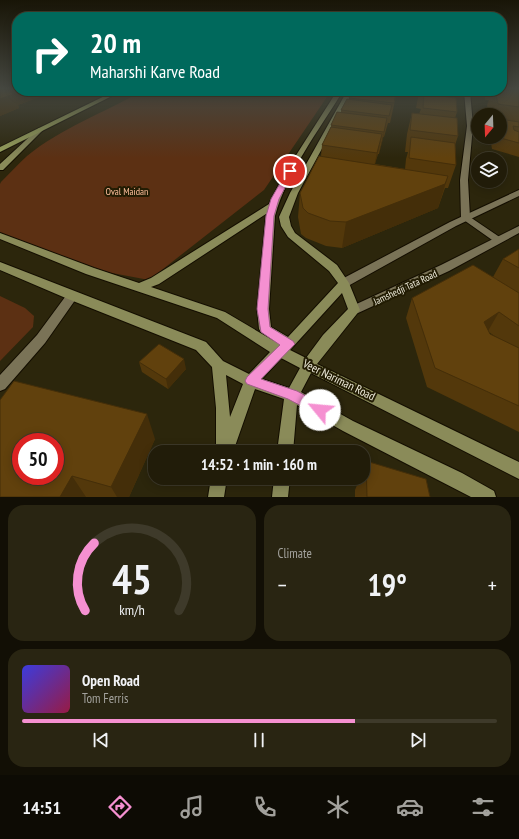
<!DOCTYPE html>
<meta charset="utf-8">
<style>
:root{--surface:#211c09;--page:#292512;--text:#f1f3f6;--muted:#a2a19c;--line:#3e3a2a;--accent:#f590d1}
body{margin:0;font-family:"PT Sans Narrow",sans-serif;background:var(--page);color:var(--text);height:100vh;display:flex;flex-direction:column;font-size:15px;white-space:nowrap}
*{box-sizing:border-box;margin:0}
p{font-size:13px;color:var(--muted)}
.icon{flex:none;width:22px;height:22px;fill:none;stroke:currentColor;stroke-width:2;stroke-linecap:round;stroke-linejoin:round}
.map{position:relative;height:497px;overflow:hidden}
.side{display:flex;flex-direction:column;gap:8px;padding:8px;background:#120f05;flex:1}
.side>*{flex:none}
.hud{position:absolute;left:12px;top:12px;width:495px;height:84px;border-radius:16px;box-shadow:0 2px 10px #0003,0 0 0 1px var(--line);background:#00695c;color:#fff;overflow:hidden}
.needle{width:26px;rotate:199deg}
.buttons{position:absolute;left:471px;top:108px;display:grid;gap:8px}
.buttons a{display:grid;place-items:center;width:36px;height:36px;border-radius:50%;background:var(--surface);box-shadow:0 2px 10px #0003,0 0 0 1px var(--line);font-size:20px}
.speed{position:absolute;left:12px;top:433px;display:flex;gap:8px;font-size:20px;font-weight:700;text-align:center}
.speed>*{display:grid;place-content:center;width:52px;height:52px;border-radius:50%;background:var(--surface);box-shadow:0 2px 10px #0003,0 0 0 1px var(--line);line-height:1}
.speed .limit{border:6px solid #d22;background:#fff;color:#111}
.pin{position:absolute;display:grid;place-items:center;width:34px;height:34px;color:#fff;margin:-17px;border:2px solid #fff;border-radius:50%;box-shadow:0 1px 4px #0007}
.me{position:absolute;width:44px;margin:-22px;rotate:298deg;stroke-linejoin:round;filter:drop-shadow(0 0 3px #0008)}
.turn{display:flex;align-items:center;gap:14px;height:84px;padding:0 12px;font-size:18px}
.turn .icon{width:52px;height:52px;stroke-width:2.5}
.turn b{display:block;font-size:28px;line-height:34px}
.big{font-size:30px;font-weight:700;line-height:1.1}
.side .card{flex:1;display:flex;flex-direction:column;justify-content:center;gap:6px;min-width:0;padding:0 14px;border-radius:16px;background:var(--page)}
.side .dial{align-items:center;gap:0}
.dial svg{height:104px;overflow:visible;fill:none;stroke:var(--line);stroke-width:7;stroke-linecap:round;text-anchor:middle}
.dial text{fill:var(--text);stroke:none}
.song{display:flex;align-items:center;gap:12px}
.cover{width:48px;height:48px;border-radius:6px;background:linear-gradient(135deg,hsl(240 70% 55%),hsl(340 70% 35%))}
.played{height:4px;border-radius:2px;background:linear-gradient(90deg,var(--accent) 70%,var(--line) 70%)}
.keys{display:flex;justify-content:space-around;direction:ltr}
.heat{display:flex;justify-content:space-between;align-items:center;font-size:22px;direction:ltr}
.side .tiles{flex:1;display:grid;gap:8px;grid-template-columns:1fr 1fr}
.card:last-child{grid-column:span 2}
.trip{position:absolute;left:148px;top:445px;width:222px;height:40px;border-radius:16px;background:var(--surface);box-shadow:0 2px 10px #0003,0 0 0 1px var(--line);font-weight:700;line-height:40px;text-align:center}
.dock{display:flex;height:64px;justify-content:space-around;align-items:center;background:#0d0b04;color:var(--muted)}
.dock .icon{width:28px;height:28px}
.dock .selected{color:var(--accent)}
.dock b{font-size:18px;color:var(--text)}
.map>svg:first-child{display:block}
.green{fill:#5c3013}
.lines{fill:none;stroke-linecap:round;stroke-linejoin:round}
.minor-casing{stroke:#140e00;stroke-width:2}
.tertiary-casing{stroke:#140e00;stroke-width:2}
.secondary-casing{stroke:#140e00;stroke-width:2}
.primary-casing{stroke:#140e00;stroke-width:2}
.minor{fill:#7a7357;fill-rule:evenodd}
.tertiary{fill:#7a7357;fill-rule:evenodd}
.secondary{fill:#8a8b59;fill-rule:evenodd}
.primary{fill:#9aa35c;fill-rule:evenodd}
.wall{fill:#53380b;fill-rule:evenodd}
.shaded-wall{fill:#442e09}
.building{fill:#61410d;stroke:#442e09;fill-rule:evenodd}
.route{fill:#f590d1;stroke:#9f5e88}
.labels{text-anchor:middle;stroke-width:4;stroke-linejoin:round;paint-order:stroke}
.park-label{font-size:10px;fill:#febf9c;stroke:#221c03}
.street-label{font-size:10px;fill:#efecdc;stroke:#221c03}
.near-street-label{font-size:12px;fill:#efecdc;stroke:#221c03}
</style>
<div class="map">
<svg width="519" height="497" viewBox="0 0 519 497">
<rect width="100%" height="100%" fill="#2c260c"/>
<!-- green -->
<g class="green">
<path d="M142 91H331L264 190 149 280 96 270 47 254 0 233V184L1 182C10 173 18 164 27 156 61 128 104 113 142 91Z"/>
<polygon points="0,296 25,308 34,316 33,327 0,361"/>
</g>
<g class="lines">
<!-- minor casing -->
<g class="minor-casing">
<polygon id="minor" points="464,91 470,91 473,126 468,180 470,217 501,238 503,240 498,243 495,242 461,218 460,180 467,126"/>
</g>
<!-- tertiary casing -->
<g class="tertiary-casing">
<g id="tertiary">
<polygon points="519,190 519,196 456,226 348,286 340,286 339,283 340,280 450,222"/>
<polygon points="519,226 519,233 449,271 358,313 354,314 350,313 348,310 350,307 441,265"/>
<polygon points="72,292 76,293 78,296 45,343 5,389 0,391 0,375 37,335 68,293"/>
</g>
</g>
<!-- secondary casing -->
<g class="secondary-casing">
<g id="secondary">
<path d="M337 91H343C319 130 287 172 275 216L269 309 271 327 288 337 338 283 329 271 288 237 281 226 279 217 290 193 347 91H353L298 193 289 217 291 226 295 233 337 265 349 283 360 310 317 364 519 462V479L311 373 301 392 353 421 462 473 494 491 496 497H471L343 431 297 405 293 452H277L284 399 255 389 233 452H216V408L212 367 196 350 68 299 0 270V262L206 342 223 361 249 374 270 352 217 318 86 274 0 239V233L94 268 139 283 151 278 269 204 286 171ZM266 214 257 309 259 329 261 332 279 344 225 312 151 287 159 284ZM342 293 348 309 323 335 306 358 290 350ZM281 358 300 368 289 388 262 379ZM226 375 243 384 230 417Z"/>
<polygon points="39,128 44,129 3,170 0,170 0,164"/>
<polygon points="211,478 227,478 224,497 208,497"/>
<polygon points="274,478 290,478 288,497 272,497"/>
</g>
</g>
<!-- primary casing -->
<g class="primary-casing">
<polygon id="primary" points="115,91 122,91 0,152 0,147"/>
</g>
<!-- minor -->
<use href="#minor" class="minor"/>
<!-- tertiary -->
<use href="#tertiary" class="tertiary"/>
<!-- secondary -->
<use href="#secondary" class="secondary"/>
<!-- primary -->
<use href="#primary" class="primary"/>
</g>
<!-- wall -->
<g class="wall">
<polygon points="0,88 17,91 67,91 58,95 50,93 18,105 19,108 0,116"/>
<polygon points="519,88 519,157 492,149 490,137 500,137 500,115 489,115 487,105 489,100 485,100 484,91 502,91"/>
<polygon points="71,91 82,91 78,93"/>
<polygon points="352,91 398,91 397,96 396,96 390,123 388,123 384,137 383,137 379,154 378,154 375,164 405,169 406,159 408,152 405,152 407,134 412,113 419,114 421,109 416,108 419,92 418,91 456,91 454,98 457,112 455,118 458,136 455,145 456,165 448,188 445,188 438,208 342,248 326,246 306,238 301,234 298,217 300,193 321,156 322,145 331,127 331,125 341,112 341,110 349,100"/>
<path d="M519 249V432L427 387 406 318 412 298 493 277 503 259ZM489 332 497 338 490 334Z"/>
<polygon points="139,362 186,369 168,389 142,372"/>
<polygon points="155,439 129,497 0,497"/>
<polygon points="366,461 430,497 355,497 355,490 360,478 363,478 363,469"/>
</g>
<!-- shaded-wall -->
<g class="shaded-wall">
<polygon points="17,90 17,91 49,91 50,93 18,105 19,108 0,116 0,99 10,92"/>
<polygon points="57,91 67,91 58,95"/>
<polygon points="387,118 383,139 379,154 384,132"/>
<polygon points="382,134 377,156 372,176 377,153"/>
<polygon points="448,176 438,208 342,248 346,222"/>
<polygon points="499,312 488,331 484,322"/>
<polygon points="184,359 186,369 168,389 166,379"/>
<polygon points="147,414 155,439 129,497 117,497 111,487"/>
<polygon points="72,476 86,497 60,497"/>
</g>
<!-- building -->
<g class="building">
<polygon points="0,88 17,88 17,90 10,92 14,94 0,99"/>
<polygon points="502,88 519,89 519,107 498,104 495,91 502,91"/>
<polygon points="352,91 384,91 396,92 394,103 349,98"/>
<polygon points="440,91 456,91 456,93"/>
<polygon points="486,91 492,91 490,97 486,96"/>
<polygon points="424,94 456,98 457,112 423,108"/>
<polygon points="347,99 392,105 389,116 341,110"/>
<polygon points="337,112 387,118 384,132 331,125"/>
<polygon points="412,113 457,118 458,136 410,130"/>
<polygon points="500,119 519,122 519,127 513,126 514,130 519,132 519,143 497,137 500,137"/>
<polygon points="331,127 382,134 377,153 322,145"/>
<polygon points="411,137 455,143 456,165 409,158"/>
<polygon points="319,156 448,176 445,184 346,222 330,221 308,213 303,208 300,193"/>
<polygon points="519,249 519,268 503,259"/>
<polygon points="473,265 519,293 519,326 499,312 484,322 490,334 519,348 519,406 435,368 412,298"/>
<polygon points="159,344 184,359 166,379 139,362"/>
<path d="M14 381 147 414 111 487 72 476 60 497H0V400ZM21 442H55V476H21Z"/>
<polygon points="366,461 426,479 430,497 367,497"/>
</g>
<!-- sky -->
<linearGradient id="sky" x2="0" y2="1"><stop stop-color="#181507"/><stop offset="0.56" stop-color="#454740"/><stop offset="1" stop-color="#454740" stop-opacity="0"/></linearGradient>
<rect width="519" height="158" fill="url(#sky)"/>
<!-- route -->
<polygon class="route" points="290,169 294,171 279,199 274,216 268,309 270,327 293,341 295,344 261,379 297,391 325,406 327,410 325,415 320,416 288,399 247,384 245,381 247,377 280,345 261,332 257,309 266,216 271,199 287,171"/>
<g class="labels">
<!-- park labels -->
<g class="park-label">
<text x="127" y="195">Oval Maidan</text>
</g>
<!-- street labels -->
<g class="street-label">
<text transform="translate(405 287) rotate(-25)" y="4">Jamshedji Tata Road</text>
</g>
<!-- near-street labels -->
<g class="near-street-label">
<text transform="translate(339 380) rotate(26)" y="4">Veer Nariman Road</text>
</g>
</g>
</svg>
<div class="buttons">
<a><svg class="needle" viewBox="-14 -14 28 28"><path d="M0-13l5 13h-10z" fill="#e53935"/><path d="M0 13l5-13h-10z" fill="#a2a19c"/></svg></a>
<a><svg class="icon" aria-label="layers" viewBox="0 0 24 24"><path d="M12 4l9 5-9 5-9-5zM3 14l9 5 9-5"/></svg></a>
</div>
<div class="speed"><div class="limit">50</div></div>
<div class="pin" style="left:290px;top:171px;background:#d93025"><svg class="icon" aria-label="arrive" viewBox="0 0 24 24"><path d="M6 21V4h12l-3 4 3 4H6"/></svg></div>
<svg class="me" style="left:320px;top:410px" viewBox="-20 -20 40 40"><circle r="19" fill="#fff"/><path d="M0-13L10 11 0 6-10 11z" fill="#f590d1"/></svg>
<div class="trip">14:52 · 1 min · 160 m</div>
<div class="hud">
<div class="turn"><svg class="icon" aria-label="right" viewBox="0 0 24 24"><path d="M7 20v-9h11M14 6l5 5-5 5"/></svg><div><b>20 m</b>Maharshi Karve Road</div></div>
</div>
</div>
<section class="side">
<div class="tiles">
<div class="card dial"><svg viewBox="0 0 100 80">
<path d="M14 69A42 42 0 1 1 86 69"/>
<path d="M14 69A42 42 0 0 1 21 17" stroke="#f590d1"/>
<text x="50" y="56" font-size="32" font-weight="700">45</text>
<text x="50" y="72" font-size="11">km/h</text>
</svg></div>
<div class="card"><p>Climate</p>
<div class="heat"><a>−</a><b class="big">19°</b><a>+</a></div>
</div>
<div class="card">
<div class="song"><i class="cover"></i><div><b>Open Road</b><p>Tom Ferris</p></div></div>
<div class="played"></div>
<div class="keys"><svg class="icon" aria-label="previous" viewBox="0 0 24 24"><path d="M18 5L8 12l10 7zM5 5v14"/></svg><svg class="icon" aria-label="pause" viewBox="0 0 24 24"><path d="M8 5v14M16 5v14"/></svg><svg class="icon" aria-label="next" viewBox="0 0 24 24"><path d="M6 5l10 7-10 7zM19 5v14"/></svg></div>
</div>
</div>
</section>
<nav class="dock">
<b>14:51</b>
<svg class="icon selected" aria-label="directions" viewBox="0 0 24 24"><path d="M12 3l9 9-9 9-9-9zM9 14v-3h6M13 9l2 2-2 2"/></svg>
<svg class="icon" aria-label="music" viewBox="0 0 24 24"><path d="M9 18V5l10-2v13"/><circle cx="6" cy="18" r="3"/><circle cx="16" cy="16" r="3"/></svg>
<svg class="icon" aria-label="phone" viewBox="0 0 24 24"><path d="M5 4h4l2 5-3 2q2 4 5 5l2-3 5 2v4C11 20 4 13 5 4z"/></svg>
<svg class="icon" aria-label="climate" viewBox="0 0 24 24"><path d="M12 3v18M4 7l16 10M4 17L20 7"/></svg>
<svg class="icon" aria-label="car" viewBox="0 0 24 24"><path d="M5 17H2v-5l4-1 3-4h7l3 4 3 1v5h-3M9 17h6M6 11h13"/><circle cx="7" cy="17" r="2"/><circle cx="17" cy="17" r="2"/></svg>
<svg class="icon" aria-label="filters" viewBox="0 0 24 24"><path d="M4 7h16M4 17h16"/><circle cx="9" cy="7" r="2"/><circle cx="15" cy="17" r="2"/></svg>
</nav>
